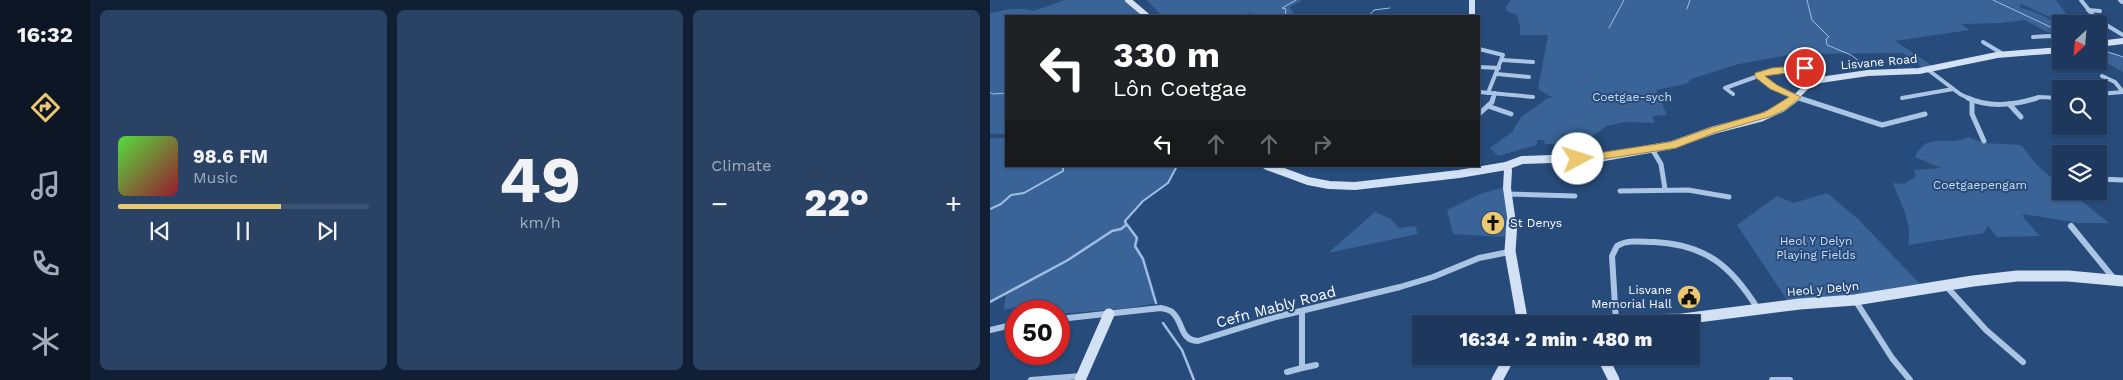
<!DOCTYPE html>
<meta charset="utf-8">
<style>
:root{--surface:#1d385c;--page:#2a4365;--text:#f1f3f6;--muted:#a0acbb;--line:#3b5272;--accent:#ebc870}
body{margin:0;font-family:"Work Sans",sans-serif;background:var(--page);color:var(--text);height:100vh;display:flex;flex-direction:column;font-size:19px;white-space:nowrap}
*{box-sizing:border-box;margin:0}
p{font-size:16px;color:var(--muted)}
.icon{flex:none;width:28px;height:28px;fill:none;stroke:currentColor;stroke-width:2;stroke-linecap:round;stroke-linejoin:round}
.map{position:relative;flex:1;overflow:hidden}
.panel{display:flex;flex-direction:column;gap:10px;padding:10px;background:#101f33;width:900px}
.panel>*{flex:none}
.hud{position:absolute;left:15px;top:15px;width:475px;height:152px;border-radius:0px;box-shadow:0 1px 4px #0004,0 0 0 1px var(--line);background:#202124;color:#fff;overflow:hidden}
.needle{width:32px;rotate:206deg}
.fabs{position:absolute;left:1062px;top:15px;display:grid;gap:10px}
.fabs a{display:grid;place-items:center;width:55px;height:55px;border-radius:0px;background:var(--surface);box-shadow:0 1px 4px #0004,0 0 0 1px var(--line);font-size:25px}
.speed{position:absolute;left:15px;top:300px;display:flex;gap:10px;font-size:25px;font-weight:700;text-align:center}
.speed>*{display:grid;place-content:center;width:65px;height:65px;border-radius:50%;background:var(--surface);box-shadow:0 1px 4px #0004,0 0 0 1px var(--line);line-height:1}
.speed .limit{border:8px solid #d22;background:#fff;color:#111}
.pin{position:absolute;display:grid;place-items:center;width:42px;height:42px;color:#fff;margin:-21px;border:2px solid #fff;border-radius:50%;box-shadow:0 1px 5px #0007}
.me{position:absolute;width:55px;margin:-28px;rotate:85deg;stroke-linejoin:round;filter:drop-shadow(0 0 4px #0008)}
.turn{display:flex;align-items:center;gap:18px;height:105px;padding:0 25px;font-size:22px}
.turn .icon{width:65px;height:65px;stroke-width:2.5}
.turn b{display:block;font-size:35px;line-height:42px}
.lanes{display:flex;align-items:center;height:48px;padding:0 25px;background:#0003;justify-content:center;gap:25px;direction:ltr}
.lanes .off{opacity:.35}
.big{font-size:38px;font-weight:800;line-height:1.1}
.panel .widget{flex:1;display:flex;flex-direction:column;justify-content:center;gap:8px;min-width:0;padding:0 18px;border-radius:8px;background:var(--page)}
.panel .dial{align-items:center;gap:0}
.dial b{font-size:65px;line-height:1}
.song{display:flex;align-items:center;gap:15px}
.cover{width:60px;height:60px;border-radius:8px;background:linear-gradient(135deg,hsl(110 70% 55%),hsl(350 70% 35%))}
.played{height:5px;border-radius:2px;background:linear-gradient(90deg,var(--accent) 65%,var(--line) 65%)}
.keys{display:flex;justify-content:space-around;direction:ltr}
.heat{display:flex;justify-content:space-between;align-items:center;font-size:28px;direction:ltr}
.panel .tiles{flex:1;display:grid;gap:10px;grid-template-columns:repeat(3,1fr)}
.trip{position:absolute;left:422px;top:315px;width:288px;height:50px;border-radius:0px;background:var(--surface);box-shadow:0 1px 4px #0004,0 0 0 1px var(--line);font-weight:800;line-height:50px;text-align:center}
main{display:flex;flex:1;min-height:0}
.tabs{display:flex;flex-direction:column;width:90px;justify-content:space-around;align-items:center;background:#0c1625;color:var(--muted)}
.tabs .icon{width:35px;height:35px}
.tabs .current{color:var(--accent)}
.tabs b{font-size:22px;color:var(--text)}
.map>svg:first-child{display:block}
.green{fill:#3a6497}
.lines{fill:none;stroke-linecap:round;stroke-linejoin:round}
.stream-far2{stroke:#9fbee4;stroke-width:1}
.stream-far1{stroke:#9fbee4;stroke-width:2}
.stream{stroke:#9fbee4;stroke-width:2.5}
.building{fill:#4f74a3;stroke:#ccdef3}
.street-far2{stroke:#aac4e3;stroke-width:4}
.street-far1{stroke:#aac4e3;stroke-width:5}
.street{stroke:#aac4e3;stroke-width:6}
.secondary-far2{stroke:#d3e1f4;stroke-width:6}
.secondary-far1{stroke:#d3e1f4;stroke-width:8}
.secondary{stroke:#d3e1f4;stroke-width:11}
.route{fill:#ebc870;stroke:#998249}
.labels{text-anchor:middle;stroke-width:4;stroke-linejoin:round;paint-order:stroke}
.street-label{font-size:12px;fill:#fff;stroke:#274b7a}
.park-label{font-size:12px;fill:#ccdef3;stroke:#274b7a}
.poi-label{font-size:12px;fill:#fff;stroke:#274b7a;text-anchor:start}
.near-street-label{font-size:15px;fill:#fff;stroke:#274b7a}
</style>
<main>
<nav class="tabs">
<b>16:32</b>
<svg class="icon current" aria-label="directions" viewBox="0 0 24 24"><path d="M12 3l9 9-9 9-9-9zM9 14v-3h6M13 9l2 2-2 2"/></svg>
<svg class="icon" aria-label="music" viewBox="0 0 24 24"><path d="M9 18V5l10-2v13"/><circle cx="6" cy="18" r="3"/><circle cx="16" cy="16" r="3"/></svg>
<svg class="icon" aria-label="phone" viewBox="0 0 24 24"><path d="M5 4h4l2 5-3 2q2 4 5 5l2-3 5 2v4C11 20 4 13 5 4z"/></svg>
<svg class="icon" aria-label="climate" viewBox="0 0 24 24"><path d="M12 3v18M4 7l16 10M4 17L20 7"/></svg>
</nav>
<section class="panel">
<div class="tiles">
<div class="widget">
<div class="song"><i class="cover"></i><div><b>98.6 FM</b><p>Music</p></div></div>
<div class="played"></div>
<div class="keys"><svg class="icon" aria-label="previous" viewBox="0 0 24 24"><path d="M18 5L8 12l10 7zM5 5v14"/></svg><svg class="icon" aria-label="pause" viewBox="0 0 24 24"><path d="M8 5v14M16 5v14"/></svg><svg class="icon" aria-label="next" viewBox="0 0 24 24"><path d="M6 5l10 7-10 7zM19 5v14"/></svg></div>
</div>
<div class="widget dial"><b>49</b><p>km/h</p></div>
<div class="widget"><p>Climate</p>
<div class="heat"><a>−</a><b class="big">22°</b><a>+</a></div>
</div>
</div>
</section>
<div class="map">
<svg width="1133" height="380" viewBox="0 0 1133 380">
<rect width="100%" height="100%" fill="#274b7a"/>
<!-- green -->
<g class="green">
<path d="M75 0H135L154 16H16V134H0V13C14 10 29 6 43 11Z"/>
<polygon points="157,0 312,0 300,7 304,14 283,14 281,16 261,16 261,13 245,16 172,16"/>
<polygon points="521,0 1066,0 1077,15 1088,24 1076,24 1031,4 1029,7 1047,13 1071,25 1071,36 1055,31 1035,20 1011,23 971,24 980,30 905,41 944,67 933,68 913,53 804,54 749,64 701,79 696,84 666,90 677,115 662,116 665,123 634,122 617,126 595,141 575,143 572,156 569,155 569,144 555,144 554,140 547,140 547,145 508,156 500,148 522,132 531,117 558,98 563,98 548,89 558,35 530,35 530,26 527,15 517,11 516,6"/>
<polygon points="1109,49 1133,57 1133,72 1109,59"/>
<path d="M978 137 994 143 1031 145 1047 165 1071 186V191H1079L1119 223H1089L1033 214 1034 218 1050 236 1007 237 998 226 994 233 918 245C923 224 910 202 903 183L914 184 926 176 924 170 951 168 925 157C937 130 957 148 978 137Z"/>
<polygon points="0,138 16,138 16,166 187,166 178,183 153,201 135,221 136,226 147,238 146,246 153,259 166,303 140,308 69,314 69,311 44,311 43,302 14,310 16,293 0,302"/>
<polygon points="514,187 518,212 518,232 513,237 463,234 457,210 490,194"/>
<polygon points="837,193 868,219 931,285 873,295 797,300 747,225 787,196 804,203"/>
<polygon points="385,212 401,219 409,228 425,226 428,234 338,253"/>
</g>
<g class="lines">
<!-- stream-far2 -->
<g class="stream-far2">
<polyline points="817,0 822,20 839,37 836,39 837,45 861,55 880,69"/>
<polyline points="1003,0 1071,32"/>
<polyline points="697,9 700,0"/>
<polyline points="295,15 339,16"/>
<polyline points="295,16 296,9 292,8 306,0"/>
<polyline points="342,16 379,16 384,10 400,8"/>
<polyline points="619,28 634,0"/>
<polyline points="1109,49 1133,57"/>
<polyline points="0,92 2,94 16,93"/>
</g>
<!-- stream-far1 -->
<g class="stream-far1">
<polyline points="0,209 11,204 21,195 34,193 73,171 73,166"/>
<polyline points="136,223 135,221 153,201 178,183 187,166"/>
</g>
<!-- stream -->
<g class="stream">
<polyline points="135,222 147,238 145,246 153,259 166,303"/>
<polyline points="0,302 78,260 122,231 131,229 136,225"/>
<polyline points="173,323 192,350 204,380"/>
</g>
</g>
<!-- building -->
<polygon class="building" points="507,216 509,230 498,231 495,217"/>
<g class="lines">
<!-- street-far2 -->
<g class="street-far2">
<polyline points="1091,0 1105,18 1133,35"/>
<polyline points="1130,0 1132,2"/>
<polyline points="1098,10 1110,11"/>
<polyline points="1043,37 1059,36 1071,38"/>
<polyline points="993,42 1013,54"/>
<polyline points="489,49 513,55 498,93"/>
<polyline points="512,60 543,62"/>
<polyline points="489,67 509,68"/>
<polyline points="937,69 970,94 980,99"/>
<polyline points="507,74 539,77"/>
<polyline points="768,75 794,93 812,99"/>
<polyline points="1112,76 1125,82 1133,92"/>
<polyline points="489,92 543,97"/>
<polyline points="743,94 735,88 782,71 815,68 803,56"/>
<polyline points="1109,94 1133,92"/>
<polyline points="912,98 963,89"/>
<polyline points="503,99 505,93"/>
<polyline points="1043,99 1049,97 1071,98"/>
</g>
<!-- street-far1 -->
<g class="street-far1">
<polyline points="809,98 892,125 935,114"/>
<path d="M978 98C998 108 1026 105 1047 98"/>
<polyline points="1066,98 1071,98"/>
<polyline points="982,100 982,114 994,141"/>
<polyline points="1019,104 1031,117"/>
<polyline points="498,106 521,114"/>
<polyline points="489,114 502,102 503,98"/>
<polyline points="662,149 671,164 675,189"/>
<polyline points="1109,179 1133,180"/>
<polyline points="630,191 698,190 739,197"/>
<polyline points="518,194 585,196"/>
</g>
<!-- street -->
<g class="street">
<polyline points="1081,226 1125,280"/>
<polyline points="956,286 996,330 1033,362"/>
<polyline points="865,300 902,358 920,380"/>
<path d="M69 319 171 308C175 309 180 310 182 312 194 322 189 340 208 341L286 317 410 287 443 277 489 258 519 252"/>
<path d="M626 322 622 256 627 246C638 239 652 242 664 242 717 245 741 266 768 309"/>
<polyline points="0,330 26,324"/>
<polyline points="312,368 326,365"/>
<polyline points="297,372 312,368 312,311"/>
<polyline points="41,380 91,376"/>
<polyline points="782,380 800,380"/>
</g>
<!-- secondary-far2 -->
<g class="secondary-far2">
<polyline points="138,0 157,16"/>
<polyline points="482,0 482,16"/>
<polyline points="1109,44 1133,41"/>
<polyline points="804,99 817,86 830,80 878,73 929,71 1007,55 1071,50"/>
</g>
<!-- secondary-far1 -->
<g class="secondary-far1">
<polyline points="277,166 318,181 339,185 365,186 469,174 516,166 532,160 614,157 682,145 724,130 770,118 792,108 805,98"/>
<polyline points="516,166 518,170 517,188 522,223"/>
</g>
<!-- secondary -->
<g class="secondary">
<polyline points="522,222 520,251 533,324"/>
<polyline points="534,323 692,319 810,304 865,300 983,281 1027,276 1078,276 1133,281"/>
<polyline points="612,356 624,380"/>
<polyline points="90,380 119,314"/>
<polyline points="507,380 520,356"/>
</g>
</g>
<!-- route -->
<polygon class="route" points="815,65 820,68 818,70 775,76 787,85 811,97 795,110 782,116 727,132 686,148 588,163 582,159 588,156 680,142 720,128 775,112 799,97 780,89 765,77 765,73 782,68"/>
<!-- icons -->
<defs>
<g id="church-disc" transform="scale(1.25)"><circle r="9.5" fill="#ebc870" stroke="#274b7a"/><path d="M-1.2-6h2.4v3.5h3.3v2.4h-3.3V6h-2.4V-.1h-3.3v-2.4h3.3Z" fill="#111"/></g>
<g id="civic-disc" transform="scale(1.25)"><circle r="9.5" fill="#ebc870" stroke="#274b7a"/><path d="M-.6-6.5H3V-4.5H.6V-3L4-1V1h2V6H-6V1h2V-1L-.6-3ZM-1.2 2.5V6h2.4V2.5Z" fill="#111"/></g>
</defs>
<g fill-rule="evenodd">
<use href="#church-disc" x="503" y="223"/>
<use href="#civic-disc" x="699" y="297"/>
</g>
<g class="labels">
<!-- street labels -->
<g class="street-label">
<text transform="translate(889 62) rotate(-5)" y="4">Lisvane Road</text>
<text transform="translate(833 289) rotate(-5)" y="4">Heol y Delyn</text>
</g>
<!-- park labels -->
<g class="park-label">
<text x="642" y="101">Coetgae-sych</text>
<text x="990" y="189">Coetgaepengam</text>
<text x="826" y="245">Heol Y Delyn<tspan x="826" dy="14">Playing Fields</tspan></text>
</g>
<!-- poi labels -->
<g class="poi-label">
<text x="520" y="227">St Denys</text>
<text x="682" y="294" text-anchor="end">Lisvane<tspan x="682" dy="14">Memorial Hall</tspan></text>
</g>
<!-- near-street labels -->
<g class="near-street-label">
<text transform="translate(286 307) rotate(-15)" y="5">Cefn Mably Road</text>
</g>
</g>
</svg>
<div class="fabs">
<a><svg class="needle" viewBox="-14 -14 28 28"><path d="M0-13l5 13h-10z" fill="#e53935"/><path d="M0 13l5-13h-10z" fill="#a0acbb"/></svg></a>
<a><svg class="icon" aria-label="search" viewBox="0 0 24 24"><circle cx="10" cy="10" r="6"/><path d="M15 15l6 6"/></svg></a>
<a><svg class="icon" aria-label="layers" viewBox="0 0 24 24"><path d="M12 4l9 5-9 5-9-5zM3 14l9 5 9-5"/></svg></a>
</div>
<div class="speed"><div class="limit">50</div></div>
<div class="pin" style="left:815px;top:68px;background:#d93025"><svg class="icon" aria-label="arrive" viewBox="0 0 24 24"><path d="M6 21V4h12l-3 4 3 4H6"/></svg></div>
<svg class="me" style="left:588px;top:159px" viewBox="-20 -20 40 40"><circle r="19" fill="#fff"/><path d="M0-13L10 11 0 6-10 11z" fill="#ebc870"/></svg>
<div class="trip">16:34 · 2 min · 480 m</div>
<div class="hud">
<div class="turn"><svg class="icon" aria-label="left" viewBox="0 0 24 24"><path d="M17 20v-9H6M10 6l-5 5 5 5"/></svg><div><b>330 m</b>Lôn Coetgae</div></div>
<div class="lanes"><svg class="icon" aria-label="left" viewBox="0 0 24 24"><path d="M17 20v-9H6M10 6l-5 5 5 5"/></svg><svg class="icon off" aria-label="ahead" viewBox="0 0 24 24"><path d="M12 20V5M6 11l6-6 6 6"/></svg><svg class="icon off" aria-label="ahead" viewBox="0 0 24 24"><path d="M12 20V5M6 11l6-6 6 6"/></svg><svg class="icon off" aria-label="right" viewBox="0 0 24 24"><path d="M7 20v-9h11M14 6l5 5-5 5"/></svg></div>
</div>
</div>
</main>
